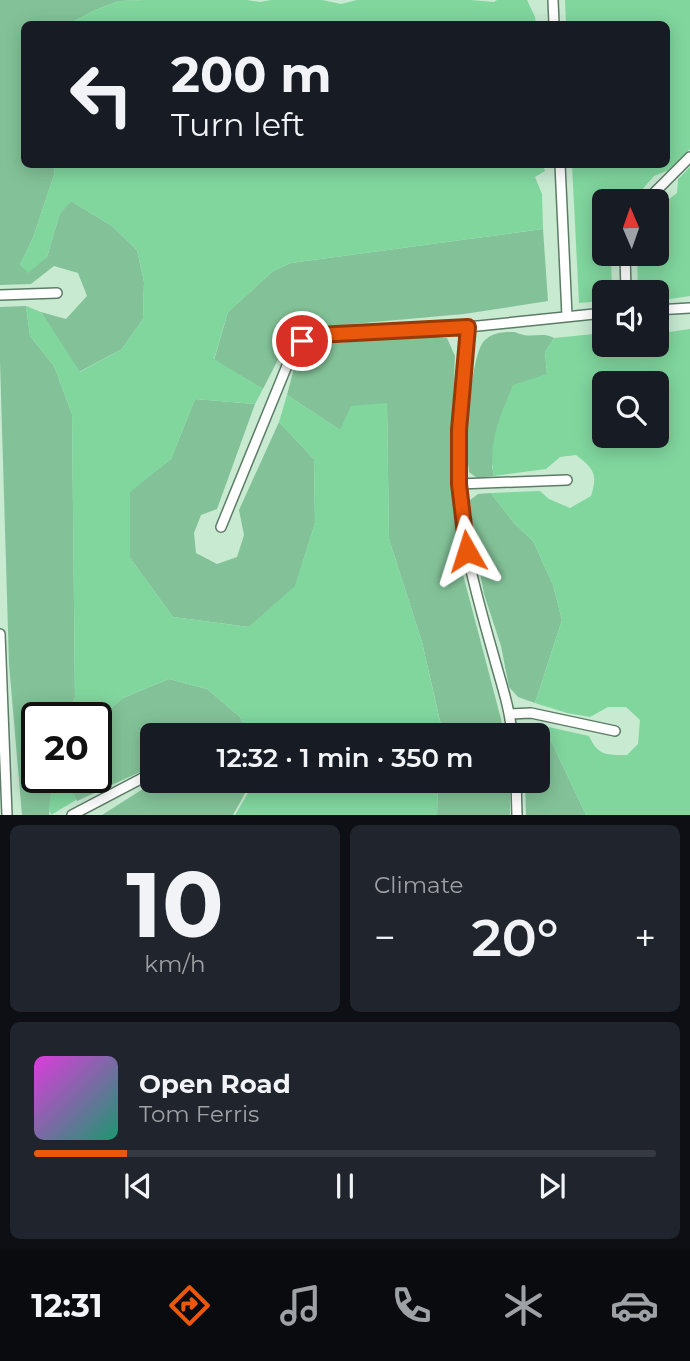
<!DOCTYPE html>
<meta charset="utf-8">
<style>
:root{--surface:#171b24;--page:#20242c;--text:#f1f3f6;--muted:#9ea1a6;--line:#363941;--accent:#ea580c}
body{margin:0;font-family:Montserrat,sans-serif;background:var(--page);color:var(--text);height:100vh;display:flex;flex-direction:column;font-size:26px;white-space:nowrap}
*{box-sizing:border-box;margin:0}
p{font-size:23px;color:var(--muted)}
.icon{flex:none;width:38px;height:38px;fill:none;stroke:currentColor;stroke-width:2;stroke-linecap:round;stroke-linejoin:round}
.map{position:relative;height:815px;overflow:hidden}
.side{display:flex;flex-direction:column;gap:10px;padding:10px;background:#0d0f14;flex:1}
.side>*{flex:none}
.top-card{position:absolute;left:21px;top:21px;width:649px;height:147px;border-radius:10px;box-shadow:0 4px 18px #0003;background:#171b24;color:var(--text);overflow:hidden}
.needle{width:46px;rotate:358deg}
.controls{position:absolute;left:592px;top:189px;display:grid;gap:14px}
.controls a{display:grid;place-items:center;width:77px;height:77px;border-radius:10px;background:var(--surface);box-shadow:0 4px 18px #0003;font-size:35px}
.speed{position:absolute;left:21px;top:702px;display:flex;gap:14px;font-size:35px;font-weight:700;text-align:center}
.speed>*{display:grid;place-content:center;width:91px;height:91px;border-radius:50%;background:var(--surface);box-shadow:0 4px 18px #0003;line-height:1}
.speed .limit{border:4px solid #111;border-radius:10px;background:#fff;color:#111}
.pin{position:absolute;display:grid;place-items:center;width:60px;height:60px;color:#fff;margin:-30px;border:4px solid #fff;border-radius:50%;box-shadow:0 2px 7px #0007}
.me{position:absolute;width:77px;margin:-38px;rotate:354deg;stroke-linejoin:round;filter:drop-shadow(0 0 5px #0008)}
.turn{display:flex;align-items:center;gap:24px;height:147px;padding:0 35px;font-size:32px}
.turn .icon{width:91px;height:91px;stroke-width:2.5}
.turn b{display:block;font-size:49px;line-height:60px}
.big{font-size:52px;font-weight:600;line-height:1.1}
.side .tile{flex:1;display:flex;flex-direction:column;justify-content:center;gap:10px;min-width:0;padding:0 24px;border-radius:10px;background:var(--page)}
.side .dial{align-items:center;gap:0}
.dial b{font-size:91px;line-height:1}
.song{display:flex;align-items:center;gap:21px}
.cover{width:84px;height:84px;border-radius:10px;background:linear-gradient(135deg,hsl(300 70% 55%),hsl(160 70% 35%))}
.played{height:7px;border-radius:4px;background:linear-gradient(90deg,var(--accent) 15%,var(--line) 15%)}
.keys{display:flex;justify-content:space-around;direction:ltr}
.heat{display:flex;justify-content:space-between;align-items:center;font-size:38px;direction:ltr}
.side .tiles{flex:1;display:grid;gap:10px;grid-template-columns:1fr 1fr}
.tile:last-child{grid-column:span 2}
.trip{position:absolute;left:140px;top:723px;width:410px;height:70px;border-radius:10px;background:var(--surface);box-shadow:0 4px 18px #0003;font-weight:600;line-height:70px;text-align:center}
.menu{display:flex;height:112px;justify-content:space-around;align-items:center;background:#090b0e;color:var(--muted)}
.menu .icon{width:49px;height:49px}
.menu .active{color:var(--accent)}
.menu b{font-size:32px;color:var(--text)}
.map>svg:first-child{display:block}
.green{fill:#83c298}
.water{fill:#81d69e;fill-rule:evenodd}
.lines{fill:none;stroke-linecap:round;stroke-linejoin:round}
.minor-casing{stroke:#5c7c66;stroke-width:12}
.minor{stroke:#fff;stroke-width:9}
.route-casing{stroke:#983908;stroke-width:18}
.route{stroke:#ea580c;stroke-width:12}
</style>
<div class="map">
<svg width="690" height="815" viewBox="0 0 690 815">
<rect width="100%" height="100%" fill="#c7ead1"/>
<!-- green -->
<g class="green">
<polygon points="0,0 145,0 119,1 95,10 69,24 24,24 24,164 55,165 54,175 33,238 20,265 47,257 60,213 71,201 112,226 137,250 144,282 143,319 122,349 79,372 41,312 66,319 87,296 78,273 54,266 31,284 0,285"/>
<polygon points="543,229 548,301 464,314 341,325 307,326 289,338 263,389 214,360 228,312 273,271 291,263"/>
<polygon points="26,306 30,336 54,366 72,414 75,697 67,717 37,718 37,777 53,777 49,815 22,815 9,664 0,361 0,307"/>
<path d="M515 332C530 340 541 331 554 338L545 352 547 374 492 466 494 476 477 478 469 472C469 467 467 461 467 456 465 436 472 353 484 341 493 332 503 332 515 332Z"/>
<polygon points="424,336 447,338 455,356 451,460 454,516 461,567 501,719 503,735 440,735 441,725 422,642 389,539 387,404 340,430 287,395 295,364 310,345"/>
<polygon points="195,399 255,404 217,509 201,515 194,533 196,553 217,564 237,557 244,535 239,510 279,422 314,459 315,523 295,587 249,627 173,617 130,558 130,491 171,459"/>
<polygon points="491,493 514,523 533,541 553,585 562,620 535,703 518,697 509,687 501,646 484,594 474,539 470,500 478,494"/>
<polygon points="169,679 207,689 240,717 249,735 152,735 152,749 140,772 77,801 72,792 73,777 96,777 96,720 123,698"/>
<polygon points="533,725 544,726 586,815 526,815 525,781 537,780 537,735 522,735 522,731"/>
<polygon points="192,781 252,781 233,815 102,815 146,787 177,793"/>
<polygon points="438,781 510,781 510,815 437,815"/>
</g>
<!-- water -->
<g class="water">
<polygon points="145,0 247,0 260,2 271,0 322,0 341,4 357,0 470,0 494,2 497,0 527,0 535,17 536,24 69,24 95,10 119,1"/>
<polygon points="565,0 690,0 690,149 669,170 654,176 632,201 604,201 604,254 611,254 612,292 604,292 604,301 579,303 572,165 667,164 667,24 566,24"/>
<polygon points="55,165 543,165 545,171 535,177 542,194 543,229 291,263 273,271 228,312 214,359 263,389 255,404 195,399 171,459 130,492 130,558 173,617 249,627 295,586 315,523 314,459 279,422 287,395 340,430 351,406 387,403 389,539 422,642 441,726 440,735 249,735 240,717 207,689 169,679 123,698 96,720 96,718 67,717 75,697 72,414 54,366 30,336 26,306 41,312 80,372 122,349 143,319 144,282 137,250 112,226 71,201 60,214 47,257 28,273 20,265 33,238 54,175"/>
<polygon points="690,167 690,296 656,301 656,292 638,292 637,254 656,254 656,209 677,193 678,179"/>
<path d="M690 329V815H586L544 726 589 736C598 756 607 755 627 755L638 744 640 720 626 707H608L590 717 567 713 535 703 562 620 553 585 533 541 514 523 491 493 540 491 549 499 570 508 591 496C598 474 594 469 576 455L560 457 546 469 494 476C487 443 501 414 513 385L547 374 545 352 554 338 604 333V345H656V334ZM656 383V436H604V383Z"/>
<polygon points="53,777 73,777 72,791 76,800 51,815 49,808"/>
<polygon points="252,781 438,781 437,815 235,815 252,786"/>
</g>
<g class="lines">
<!-- minor casing -->
<g class="minor-casing">
<g id="minor">
<polyline points="553,0 554,24"/>
<polyline points="560,164 567,316"/>
<polyline points="646,201 690,157"/>
<polyline points="625,254 626,292"/>
<polyline points="0,295 57,293"/>
<polyline points="656,310 690,308"/>
<path d="M468 327C461 402 453 478 467 552 474 587 484 622 494 657 501 683 510 708 512 735"/>
<polyline points="459,484 567,480"/>
<polyline points="221,527 293,351 302,340 317,335 468,327 604,313"/>
<polyline points="0,634 7,815"/>
<polyline points="510,714 531,713 615,731"/>
<polyline points="516,780 517,815"/>
<polyline points="72,815 152,773"/>
</g>
</g>
<!-- minor -->
<use href="#minor" class="minor"/>
</g>
<g class="lines">
<!-- route casing -->
<g class="route-casing">
<polyline id="route" points="302,341 317,335 468,327 459,430 459,484 467,551"/>
</g>
<!-- route -->
<use href="#route" class="route"/>
</g>
</svg>
<div class="controls">
<a><svg class="needle" viewBox="-14 -14 28 28"><path d="M0-13l5 13h-10z" fill="#e53935"/><path d="M0 13l5-13h-10z" fill="#9ea1a6"/></svg></a>
<a><svg class="icon" aria-label="sound" viewBox="0 0 24 24"><path d="M4 9h4l5-4v14l-5-4H4zM17 9q2 3 0 6"/></svg></a>
<a><svg class="icon" aria-label="search" viewBox="0 0 24 24"><circle cx="10" cy="10" r="6"/><path d="M15 15l6 6"/></svg></a>
</div>
<div class="speed"><div class="limit">20</div></div>
<div class="pin" style="left:302px;top:341px;background:#d93025"><svg class="icon" aria-label="arrive" viewBox="0 0 24 24"><path d="M6 21V4h12l-3 4 3 4H6"/></svg></div>
<svg class="me" style="left:467px;top:551px" viewBox="-20 -20 40 40"><path d="M0-17L14 15 0 8-14 15z" fill="#ea580c" stroke="#fff" stroke-width="4"/></svg>
<div class="trip">12:32 · 1 min · 350 m</div>
<div class="top-card">
<div class="turn"><svg class="icon" aria-label="left" viewBox="0 0 24 24"><path d="M17 20v-9H6M10 6l-5 5 5 5"/></svg><div><b>200 m</b>Turn left</div></div>
</div>
</div>
<section class="side">
<div class="tiles">
<div class="tile dial"><b>10</b><p>km/h</p></div>
<div class="tile"><p>Climate</p>
<div class="heat"><a>−</a><b class="big">20°</b><a>+</a></div>
</div>
<div class="tile">
<div class="song"><i class="cover"></i><div><b>Open Road</b><p>Tom Ferris</p></div></div>
<div class="played"></div>
<div class="keys"><svg class="icon" aria-label="previous" viewBox="0 0 24 24"><path d="M18 5L8 12l10 7zM5 5v14"/></svg><svg class="icon" aria-label="pause" viewBox="0 0 24 24"><path d="M8 5v14M16 5v14"/></svg><svg class="icon" aria-label="next" viewBox="0 0 24 24"><path d="M6 5l10 7-10 7zM19 5v14"/></svg></div>
</div>
</div>
</section>
<nav class="menu">
<b>12:31</b>
<svg class="icon active" aria-label="directions" viewBox="0 0 24 24"><path d="M12 3l9 9-9 9-9-9zM9 14v-3h6M13 9l2 2-2 2"/></svg>
<svg class="icon" aria-label="music" viewBox="0 0 24 24"><path d="M9 18V5l10-2v13"/><circle cx="6" cy="18" r="3"/><circle cx="16" cy="16" r="3"/></svg>
<svg class="icon" aria-label="phone" viewBox="0 0 24 24"><path d="M5 4h4l2 5-3 2q2 4 5 5l2-3 5 2v4C11 20 4 13 5 4z"/></svg>
<svg class="icon" aria-label="climate" viewBox="0 0 24 24"><path d="M12 3v18M4 7l16 10M4 17L20 7"/></svg>
<svg class="icon" aria-label="car" viewBox="0 0 24 24"><path d="M5 17H2v-5l4-1 3-4h7l3 4 3 1v5h-3M9 17h6M6 11h13"/><circle cx="7" cy="17" r="2"/><circle cx="17" cy="17" r="2"/></svg>
</nav>
